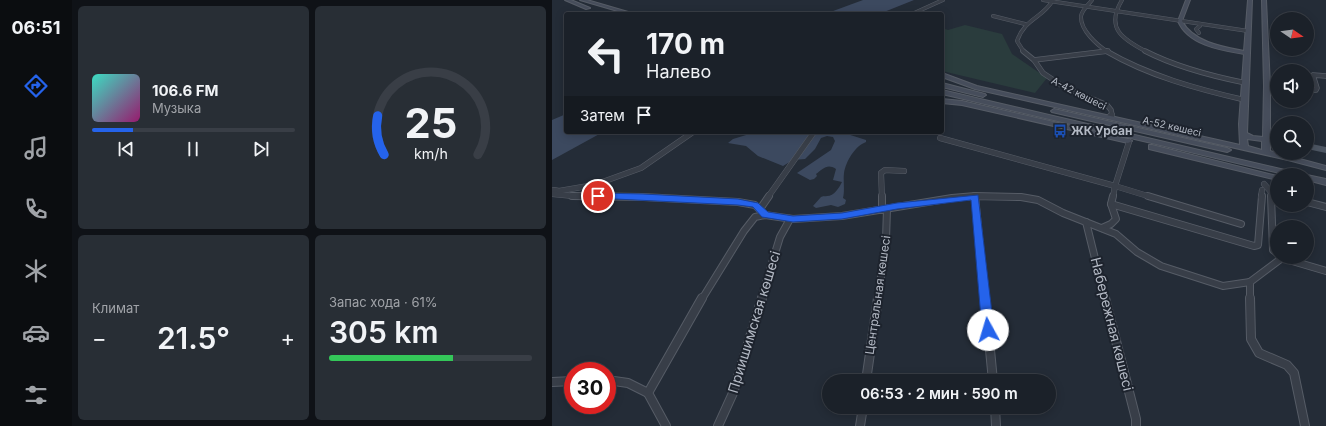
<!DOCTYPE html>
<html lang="ru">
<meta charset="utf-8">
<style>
:root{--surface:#1b2129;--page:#282e35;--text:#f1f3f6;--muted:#a0a3a8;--line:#393e46;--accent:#2563eb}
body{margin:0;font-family:Inter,sans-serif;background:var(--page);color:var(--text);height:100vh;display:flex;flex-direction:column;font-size:15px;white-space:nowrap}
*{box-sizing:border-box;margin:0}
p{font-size:13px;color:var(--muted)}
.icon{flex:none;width:22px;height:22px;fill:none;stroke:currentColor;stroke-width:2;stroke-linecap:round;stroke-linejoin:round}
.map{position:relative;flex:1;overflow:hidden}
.drawer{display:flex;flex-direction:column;gap:6px;padding:6px;background:#0f1217;width:480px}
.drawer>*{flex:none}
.guide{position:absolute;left:12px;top:12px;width:380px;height:122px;border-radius:4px;box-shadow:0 2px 10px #0003,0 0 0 1px var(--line);background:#1b2129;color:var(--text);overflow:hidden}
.needle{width:26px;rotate:103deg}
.controls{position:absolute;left:718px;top:12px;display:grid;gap:8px}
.controls a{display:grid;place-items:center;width:44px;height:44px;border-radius:50%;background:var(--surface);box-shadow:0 2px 10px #0003,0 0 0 1px var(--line);font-size:20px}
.speed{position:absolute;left:12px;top:362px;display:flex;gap:8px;font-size:20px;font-weight:700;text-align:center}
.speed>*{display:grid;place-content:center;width:52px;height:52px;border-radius:50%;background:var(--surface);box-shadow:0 2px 10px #0003,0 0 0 1px var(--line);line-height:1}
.speed .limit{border:6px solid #d22;background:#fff;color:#111}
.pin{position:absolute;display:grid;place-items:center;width:34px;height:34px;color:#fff;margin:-17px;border:2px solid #fff;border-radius:50%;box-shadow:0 1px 4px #0007}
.me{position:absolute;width:44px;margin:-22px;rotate:354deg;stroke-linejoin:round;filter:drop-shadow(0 0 3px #0008)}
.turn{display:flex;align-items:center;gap:14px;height:84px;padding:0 16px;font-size:18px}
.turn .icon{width:52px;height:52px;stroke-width:2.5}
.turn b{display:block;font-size:28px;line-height:34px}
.then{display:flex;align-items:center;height:38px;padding:0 16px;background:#0003;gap:8px;font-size:15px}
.big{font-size:30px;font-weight:600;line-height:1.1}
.drawer .tile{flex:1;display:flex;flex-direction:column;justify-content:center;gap:6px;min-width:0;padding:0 14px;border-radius:6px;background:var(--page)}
.drawer .dial{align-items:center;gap:0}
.dial svg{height:104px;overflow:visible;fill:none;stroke:var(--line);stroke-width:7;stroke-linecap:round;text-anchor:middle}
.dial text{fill:var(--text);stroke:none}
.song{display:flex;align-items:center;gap:12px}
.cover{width:48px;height:48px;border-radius:6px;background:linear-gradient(135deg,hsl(170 70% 55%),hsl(320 70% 35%))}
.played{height:4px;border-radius:2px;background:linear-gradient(90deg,var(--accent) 20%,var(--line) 20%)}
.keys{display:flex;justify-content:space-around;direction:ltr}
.heat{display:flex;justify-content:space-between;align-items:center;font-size:22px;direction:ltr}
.charge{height:6px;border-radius:3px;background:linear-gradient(90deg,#34c759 61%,var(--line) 0)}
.drawer .tiles{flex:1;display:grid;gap:6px;grid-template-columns:repeat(2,1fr)}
.trip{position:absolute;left:270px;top:374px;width:234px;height:40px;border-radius:20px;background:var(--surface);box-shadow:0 2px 10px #0003,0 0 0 1px var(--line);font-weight:600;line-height:40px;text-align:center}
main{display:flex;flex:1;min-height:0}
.dock{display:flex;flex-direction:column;width:72px;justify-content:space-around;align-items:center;background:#0b0d10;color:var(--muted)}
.dock .icon{width:28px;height:28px}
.dock .active{color:var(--accent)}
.dock b{font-size:18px;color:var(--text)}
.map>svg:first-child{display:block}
.green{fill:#2a3c3d}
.water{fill:#3c495f}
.building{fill:#4d5663}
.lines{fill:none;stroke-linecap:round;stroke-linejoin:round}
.street-far4-casing{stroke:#565c66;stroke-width:4}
.street-far3-casing{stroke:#565c66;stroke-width:5.5}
.street-far2-casing{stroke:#565c66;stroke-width:6}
.street-far1-casing{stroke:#565c66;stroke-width:8}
.street-casing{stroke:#565c66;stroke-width:10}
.secondary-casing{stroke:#565c66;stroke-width:2}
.street-far4{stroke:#383e48;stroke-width:3}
.street-far3{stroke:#383e48;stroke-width:4}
.street-far2{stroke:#383e48;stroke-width:5}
.street-far1{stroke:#383e48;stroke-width:6}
.street{stroke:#383e48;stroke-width:8}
.secondary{fill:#464d5b;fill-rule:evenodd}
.route{fill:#2563eb;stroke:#184099}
.labels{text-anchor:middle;stroke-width:4;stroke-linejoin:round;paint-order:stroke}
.far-street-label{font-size:10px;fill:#b3b9c4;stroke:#1d232d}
.poi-label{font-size:12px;font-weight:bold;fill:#b3b9c4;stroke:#1d232d;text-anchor:start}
.street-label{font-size:12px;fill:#b3b9c4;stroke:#1d232d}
.near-street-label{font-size:14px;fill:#b3b9c4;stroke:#1d232d}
</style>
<main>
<nav class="dock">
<b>06:51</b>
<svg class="icon active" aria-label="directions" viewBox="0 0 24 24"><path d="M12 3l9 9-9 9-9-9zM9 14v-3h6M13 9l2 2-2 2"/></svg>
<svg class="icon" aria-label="music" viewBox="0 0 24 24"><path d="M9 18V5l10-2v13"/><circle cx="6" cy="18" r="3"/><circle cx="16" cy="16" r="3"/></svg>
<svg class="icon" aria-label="phone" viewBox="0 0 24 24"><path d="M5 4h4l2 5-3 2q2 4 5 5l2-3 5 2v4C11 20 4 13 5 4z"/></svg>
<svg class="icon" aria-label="climate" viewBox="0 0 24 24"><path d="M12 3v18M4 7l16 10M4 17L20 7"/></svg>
<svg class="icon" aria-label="car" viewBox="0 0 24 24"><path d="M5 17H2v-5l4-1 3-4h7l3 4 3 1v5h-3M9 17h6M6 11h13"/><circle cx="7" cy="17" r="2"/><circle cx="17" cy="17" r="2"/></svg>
<svg class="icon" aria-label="filters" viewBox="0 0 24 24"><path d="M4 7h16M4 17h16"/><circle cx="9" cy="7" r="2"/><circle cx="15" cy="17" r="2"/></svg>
</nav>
<section class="drawer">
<div class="tiles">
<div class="tile">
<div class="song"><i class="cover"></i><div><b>106.6 FM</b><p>Музыка</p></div></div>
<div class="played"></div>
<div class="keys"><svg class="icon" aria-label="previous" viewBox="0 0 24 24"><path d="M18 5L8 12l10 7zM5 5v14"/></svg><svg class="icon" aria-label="pause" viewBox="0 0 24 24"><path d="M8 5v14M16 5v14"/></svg><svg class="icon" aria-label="next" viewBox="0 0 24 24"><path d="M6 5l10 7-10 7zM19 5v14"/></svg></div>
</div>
<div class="tile dial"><svg viewBox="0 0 100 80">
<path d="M14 69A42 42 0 1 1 86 69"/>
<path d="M14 69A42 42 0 0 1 9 39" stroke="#2563eb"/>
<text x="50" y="56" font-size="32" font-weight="700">25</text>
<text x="50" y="72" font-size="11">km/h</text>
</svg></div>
<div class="tile"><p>Климат</p>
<div class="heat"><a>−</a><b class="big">21.5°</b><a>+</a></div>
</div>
<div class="tile"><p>Запас хода · 61%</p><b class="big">305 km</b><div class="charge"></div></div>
</div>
</section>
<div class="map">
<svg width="774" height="426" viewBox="0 0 774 426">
<rect width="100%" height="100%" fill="#242c37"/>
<!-- green -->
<polygon class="green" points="413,25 450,34 460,54 495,78 483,93 390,71 390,28 396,30"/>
<!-- water -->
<g class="water">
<polygon points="311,0 362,0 327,14 273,14"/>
<polygon points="14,114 14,132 51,132 0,160 0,120"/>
<path d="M204 132H289L314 140V142C303 146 294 161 292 173 291 181 293 190 291 198L294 200 293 204 286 207 279 205 264 208 261 206 269 197C275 195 268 197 275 196 282 196 287 188 290 182L281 180 284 169C275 163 271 169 264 174L265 176 262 179 258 180 245 173 279 150 283 141 281 137 275 136 269 138 263 149 253 159 241 160 231 166 206 156 194 146 176 143 181 139Z"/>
</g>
<!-- building -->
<polygon class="building" points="755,143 774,147 774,153 755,149"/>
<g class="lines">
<!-- street-far4 casing -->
<g class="street-far4-casing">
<g id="street-far4">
<polyline points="491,0 696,31"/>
<path d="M540 0C536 5 530 10 529 16 528 30 545 45 556 52"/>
<path d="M570 0C553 28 570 39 595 52"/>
<polyline points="360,14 391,0"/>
<polyline points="441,16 473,24"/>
<polyline points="647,33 644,29 648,26 648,24"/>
<path d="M472 52 465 41C473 18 491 18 501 0"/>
<polyline points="550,52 556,51"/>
</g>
</g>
<!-- street-far3 casing -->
<g class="street-far3-casing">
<g id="street-far3">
<polyline points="471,51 482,60 491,73 512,87 555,105 559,110 560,115 558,116"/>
<path d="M554 51C597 76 645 89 693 100"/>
<path d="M593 51C624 67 659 76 694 83"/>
<polyline points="482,60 556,51"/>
<polyline points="715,86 725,84"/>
<polyline points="755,90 764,90 765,88 761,75 774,76"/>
</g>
</g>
<!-- street-far2 casing -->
<g class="street-far2-casing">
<g id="street-far2">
<polyline points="558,116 560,115"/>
<polyline points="388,138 563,186 577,142"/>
<polyline points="712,184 719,192 719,197"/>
<polyline points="2,190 7,191 42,185 89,168 141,132"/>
<polyline points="0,194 21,196 85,197"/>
<polyline points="216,197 262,132"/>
<polyline points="330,197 329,173 333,170 352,171"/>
<polyline points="412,197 465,197"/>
<polyline points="561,197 563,186 599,197"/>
<polyline points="709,197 710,190"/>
</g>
</g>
<!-- street-far1 casing -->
<g class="street-far1-casing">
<g id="street-far1">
<polyline points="20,196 91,197 186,202 203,205 213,215"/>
<polyline points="330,196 330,210"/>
<polyline points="423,196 433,299"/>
<polyline points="596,196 689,224"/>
<polyline points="719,196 721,250 725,253"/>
<polyline points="755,202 774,207"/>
<polyline points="559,204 702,246 706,245 710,196"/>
<polyline points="208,209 217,196"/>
<polyline points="534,222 553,299"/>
<polyline points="550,228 559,224 564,219 559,204 561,196"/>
<polyline points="698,282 698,299"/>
<polyline points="150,299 192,231 203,217 213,215 241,219 290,216 400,198 423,196 469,197 486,200 511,213 564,234 585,252 609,266 671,286 698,282 730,258 774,271"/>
<polyline points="209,299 228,237 238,219"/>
<polyline points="326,299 334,239 335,209"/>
</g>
</g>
<!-- street casing -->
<g class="street-casing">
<g id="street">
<polyline points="433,298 441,381"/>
<polyline points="553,298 584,419 584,426"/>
<polyline points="698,298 699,339 707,353 735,365 742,373 753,426"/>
<polyline points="55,380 76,383 96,393"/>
<polyline points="314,381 326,298"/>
<polyline points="0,382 21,381"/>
<polyline points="443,407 444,426"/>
<polyline points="114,426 96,393 150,298"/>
<polyline points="166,426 181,393 210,298"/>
<polyline points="308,426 311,407"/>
</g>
</g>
<!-- secondary casing -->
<g class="secondary-casing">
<g id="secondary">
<polygon points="13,0 19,0 38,8 34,9"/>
<polygon points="28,0 35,0 83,14 76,14"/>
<path d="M634 0H638L630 21C641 42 671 47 692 51L696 0H700L695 133 701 136 711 137 712 86 710 0H714L718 86V151L774 166V170L736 160 423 89 390 77V73L425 86 688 145 687 124 692 54C669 50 636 45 626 21ZM695 139 710 141V150L696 146Z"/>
<polygon points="390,83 433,94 434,95 431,97 390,87"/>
<polygon points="390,90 746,173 750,175 736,175 390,94"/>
<polygon points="390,99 410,101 576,139 580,141 576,143 410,105 390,103"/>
<polygon points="502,109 675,148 679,150 675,152 500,112 499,111"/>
<polygon points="597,145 600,145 725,176 725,180 597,149"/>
<polygon points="753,175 755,175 774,179 774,185 755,180 755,175"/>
</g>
</g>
<!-- street-far4 -->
<use href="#street-far4" class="street-far4"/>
<!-- street-far3 -->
<use href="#street-far3" class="street-far3"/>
<!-- street-far2 -->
<use href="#street-far2" class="street-far2"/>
<!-- street-far1 -->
<use href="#street-far1" class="street-far1"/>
<!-- street -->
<use href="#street" class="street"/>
<!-- secondary -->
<use href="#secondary" class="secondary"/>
</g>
<!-- route -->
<polygon class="route" points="46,193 91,194 186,199 206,203 216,212 241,216 290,213 345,203 426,195 442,330 440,333 436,335 432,333 430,330 419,200 345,209 290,219 241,222 210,217 201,207 186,205 43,198 42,196"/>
<!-- icons -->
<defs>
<g id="bus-bare" transform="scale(1.08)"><path d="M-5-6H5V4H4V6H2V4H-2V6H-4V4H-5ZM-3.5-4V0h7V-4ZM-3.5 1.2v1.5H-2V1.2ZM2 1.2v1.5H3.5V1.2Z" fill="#1a4fb4" stroke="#1d232d" stroke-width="2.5" paint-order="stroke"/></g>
</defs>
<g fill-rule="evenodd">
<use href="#bus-bare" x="508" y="131"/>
</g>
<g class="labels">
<!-- far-street labels -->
<g class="far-street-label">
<text transform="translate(527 93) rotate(27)" y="4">А-42 көшесі</text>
<text transform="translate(620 126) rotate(13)" y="4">А-52 көшесі</text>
</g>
<!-- poi labels -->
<g class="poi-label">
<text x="519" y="135">ЖК Урбан</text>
</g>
<!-- street labels -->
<g class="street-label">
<text transform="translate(326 295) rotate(-82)" y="4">Центральная көшесі</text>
</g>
<!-- near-street labels -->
<g class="near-street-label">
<text transform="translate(202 322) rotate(-73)" y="5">Приишимская көшесі</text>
<text transform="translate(560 324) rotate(76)" y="5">Набережная көшесі</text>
</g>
</g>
</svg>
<div class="controls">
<a><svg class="needle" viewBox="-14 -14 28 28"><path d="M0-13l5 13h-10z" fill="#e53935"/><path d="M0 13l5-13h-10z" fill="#a0a3a8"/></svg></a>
<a><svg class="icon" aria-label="sound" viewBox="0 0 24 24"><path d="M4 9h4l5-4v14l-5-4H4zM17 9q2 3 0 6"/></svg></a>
<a><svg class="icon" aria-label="search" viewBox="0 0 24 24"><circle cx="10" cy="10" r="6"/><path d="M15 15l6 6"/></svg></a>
<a>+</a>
<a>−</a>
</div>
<div class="speed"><div class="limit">30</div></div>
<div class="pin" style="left:46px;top:196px;background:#d93025"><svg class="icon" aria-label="arrive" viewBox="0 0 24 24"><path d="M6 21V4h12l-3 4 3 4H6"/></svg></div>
<svg class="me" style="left:436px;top:330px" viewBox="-20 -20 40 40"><circle r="19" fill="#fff"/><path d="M0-13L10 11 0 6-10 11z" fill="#2563eb"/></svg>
<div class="trip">06:53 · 2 мин · 590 m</div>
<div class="guide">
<div class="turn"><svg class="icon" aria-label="left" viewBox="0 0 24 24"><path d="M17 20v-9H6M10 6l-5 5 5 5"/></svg><div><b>170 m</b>Налево</div></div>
<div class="then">Затем<svg class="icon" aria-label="arrive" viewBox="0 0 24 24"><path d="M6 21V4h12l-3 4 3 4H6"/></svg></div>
</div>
</div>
</main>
